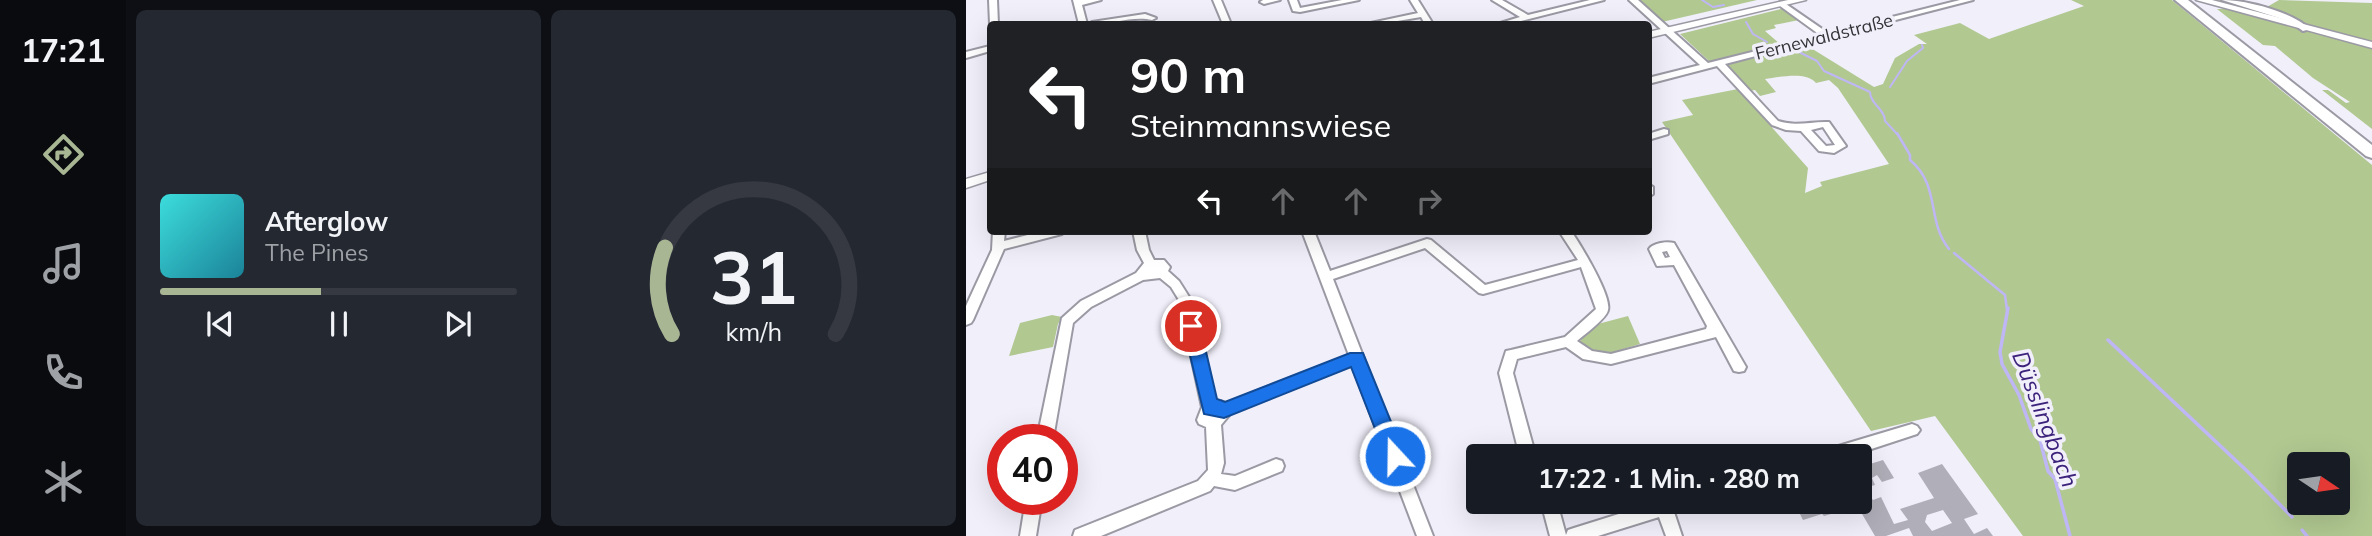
<!DOCTYPE html>
<html lang="de">
<meta charset="utf-8">
<style>
:root{--surface:#171b24;--page:#242831;--text:#f1f3f6;--muted:#9ea1a6;--line:#363941;--accent:#a9b694}
body{margin:0;font-family:Mulish,sans-serif;background:var(--page);color:var(--text);height:100vh;display:flex;flex-direction:column;font-size:26px;white-space:nowrap}
*{box-sizing:border-box;margin:0}
p{font-size:23px;color:var(--muted)}
.icon{flex:none;width:38px;height:38px;fill:none;stroke:currentColor;stroke-width:2;stroke-linecap:round;stroke-linejoin:round}
.map{position:relative;flex:1;overflow:hidden}
.details{display:flex;flex-direction:column;gap:10px;padding:10px;background:#0d0f14;width:840px}
.details>*{flex:none}
.guide{position:absolute;left:21px;top:21px;width:665px;height:214px;border-radius:7px;box-shadow:0 7px 28px #0002;background:#202124;color:#fff;overflow:hidden}
.needle{width:46px;rotate:103deg}
.controls{position:absolute;left:1321px;top:452px;display:grid;gap:14px}
.controls a{display:grid;place-items:center;width:63px;height:63px;border-radius:7px;background:var(--surface);box-shadow:0 7px 28px #0002;font-size:35px}
.speed{position:absolute;left:21px;top:424px;display:flex;gap:14px;font-size:35px;font-weight:700;text-align:center}
.speed>*{display:grid;place-content:center;width:91px;height:91px;border-radius:50%;background:var(--surface);box-shadow:0 7px 28px #0002;line-height:1}
.speed .limit{border:10px solid #d22;background:#fff;color:#111}
.pin{position:absolute;display:grid;place-items:center;width:60px;height:60px;color:#fff;margin:-30px;border:4px solid #fff;border-radius:50%;box-shadow:0 2px 7px #0007}
.me{position:absolute;width:77px;margin:-38px;rotate:339deg;stroke-linejoin:round;filter:drop-shadow(0 0 5px #0008)}
.turn{display:flex;align-items:center;gap:24px;height:147px;padding:0 28px;font-size:32px}
.turn .icon{width:91px;height:91px;stroke-width:2.5}
.turn b{display:block;font-size:49px;line-height:60px}
.lanes{display:flex;align-items:center;height:66px;padding:0 28px;background:#0003;justify-content:center;gap:35px;direction:ltr}
.lanes .off{opacity:.35}
.details .tile{flex:1;display:flex;flex-direction:column;justify-content:center;gap:10px;min-width:0;padding:0 24px;border-radius:10px;background:var(--page)}
.details .dial{align-items:center;gap:0}
.dial svg{height:182px;overflow:visible;fill:none;stroke:var(--line);stroke-width:7;stroke-linecap:round;text-anchor:middle}
.dial text{fill:var(--text);stroke:none}
.song{display:flex;align-items:center;gap:21px}
.cover{width:84px;height:84px;border-radius:10px;background:linear-gradient(135deg,hsl(180 70% 55%),hsl(190 70% 35%))}
.played{height:7px;border-radius:4px;background:linear-gradient(90deg,var(--accent) 45%,var(--line) 45%)}
.keys{display:flex;justify-content:space-around;direction:ltr}
.details .tiles{flex:1;display:grid;gap:10px;grid-template-columns:repeat(2,1fr)}
.trip{position:absolute;left:500px;top:444px;width:406px;height:70px;border-radius:7px;background:var(--surface);box-shadow:0 7px 28px #0002;font-weight:700;line-height:70px;text-align:center}
main{display:flex;flex:1;min-height:0}
.menu{display:flex;flex-direction:column;width:126px;justify-content:space-around;align-items:center;background:#090b0e;color:var(--muted)}
.menu .icon{width:49px;height:49px}
.menu .current{color:var(--accent)}
.menu b{font-size:32px;color:var(--text)}
.map>svg:first-child{display:block}
.green{fill:#b1c891;fill-rule:evenodd}
.lines{fill:none;stroke-linecap:round;stroke-linejoin:round}
.stream-far2{stroke:#bfb6f6;stroke-width:2}
.stream-far1{stroke:#bfb6f6;stroke-width:2.5}
.stream{stroke:#bfb6f6;stroke-width:3.5}
.building{fill:#b0afb9;fill-rule:evenodd}
.minor-casing{stroke:#9b9aa4;stroke-width:4}
.major-casing{stroke:#9b9aa4;stroke-width:3}
.highway-casing{stroke:#9b9aa4;stroke-width:4}
.minor{fill:#fff;fill-rule:evenodd}
.major{fill:#fff;fill-rule:evenodd}
.highway{fill:#fff;fill-rule:evenodd}
.route{fill:#1a73e8;stroke:#114b97;stroke-width:2}
.labels{text-anchor:middle;stroke-width:7;stroke-linejoin:round;paint-order:stroke}
.far-street-label{font-size:18px;fill:#343438;stroke:#f0effa}
.water-label{font-size:23px;font-style:italic;fill:#3c227b;stroke:#f0effa}
</style>
<main>
<nav class="menu">
<b>17:21</b>
<svg class="icon current" aria-label="directions" viewBox="0 0 24 24"><path d="M12 3l9 9-9 9-9-9zM9 14v-3h6M13 9l2 2-2 2"/></svg>
<svg class="icon" aria-label="music" viewBox="0 0 24 24"><path d="M9 18V5l10-2v13"/><circle cx="6" cy="18" r="3"/><circle cx="16" cy="16" r="3"/></svg>
<svg class="icon" aria-label="phone" viewBox="0 0 24 24"><path d="M5 4h4l2 5-3 2q2 4 5 5l2-3 5 2v4C11 20 4 13 5 4z"/></svg>
<svg class="icon" aria-label="climate" viewBox="0 0 24 24"><path d="M12 3v18M4 7l16 10M4 17L20 7"/></svg>
</nav>
<section class="details">
<div class="tiles">
<div class="tile">
<div class="song"><i class="cover"></i><div><b>Afterglow</b><p>The Pines</p></div></div>
<div class="played"></div>
<div class="keys"><svg class="icon" aria-label="previous" viewBox="0 0 24 24"><path d="M18 5L8 12l10 7zM5 5v14"/></svg><svg class="icon" aria-label="pause" viewBox="0 0 24 24"><path d="M8 5v14M16 5v14"/></svg><svg class="icon" aria-label="next" viewBox="0 0 24 24"><path d="M6 5l10 7-10 7zM19 5v14"/></svg></div>
</div>
<div class="tile dial"><svg viewBox="0 0 100 80">
<path d="M14 69A42 42 0 1 1 86 69"/>
<path d="M14 69A42 42 0 0 1 11 31" stroke="#a9b694"/>
<text x="50" y="56" font-size="32" font-weight="700">31</text>
<text x="50" y="72" font-size="11">km/h</text>
</svg></div>
</div>
</section>
<div class="map">
<svg width="1406" height="536" viewBox="0 0 1406 536">
<rect width="100%" height="100%" fill="#f0effa"/>
<!-- green -->
<g class="green">
<polygon points="672,0 791,0 696,22"/>
<path d="M1105 0H1206L1406 165V536H1057L969 416 905 431 696 122 727 115 716 100 772 89 842 168 839 193 856 186 854 182 923 164 872 88 863 80 850 83C840 71 814 77 799 79L810 92 794 96 789 90 784 91 761 65 840 45 908 87 917 84 929 58 953 44H961L948 35 994 23 1023 39 1118 6ZM1334 464H1372V502H1334Z"/>
<polygon points="1245,0 1257,0 1294,11 1313,0 1406,3 1406,129 1356,90 1362,90 1380,103 1384,102 1347,78 1309,46 1297,45 1251,9 1260,9"/>
<polygon points="819,8 833,20 808,25 810,28 799,31 814,44 744,62 714,34"/>
<polygon points="86,315 96,317 92,324 87,347 43,356 54,323"/>
<polygon points="662,316 674,344 641,354 617,349 614,341 628,325"/>
</g>
<g class="lines">
<!-- stream-far2 -->
<g class="stream-far2">
<polyline points="736,0 747,7 758,5"/>
<polyline points="780,22 787,34 801,42"/>
<path d="M833 52 851 61 858 71 904 92C904 104 919 109 919 121L932 135"/>
<polyline points="924,87 941,61 957,48 956,45"/>
</g>
<!-- stream-far1 -->
<g class="stream-far1">
<path d="M931 133 944 155V160C975 186 960 220 983 249"/>
<polyline points="988,253 1039,295 1041,310"/>
</g>
<!-- stream -->
<g class="stream">
<polyline points="1042,308 1034,352 1036,364 1053,395 1065,429 1074,440 1082,471 1089,479 1104,536"/>
<polyline points="1142,340 1281,471 1326,517"/>
<polyline points="1336,530 1341,536"/>
</g>
</g>
<!-- building -->
<g class="building">
<path d="M917 460 928 478 916 482 911 475 906 478 909 485 898 488 907 500 915 497 928 524 942 520 934 509 968 498 952 473 976 464 1012 514 998 519 1008 534 1021 528 1027 536H947L943 528 920 536H909L889 502H894V467ZM977 510 986 523 966 531 959 522 961 515Z"/>
<polygon points="828,502 884,502 884,503 863,511 865,514 858,516 856,514 837,520"/>
</g>
<g class="lines">
<!-- minor casing -->
<g class="minor-casing">
<g id="minor">
<polygon points="23,0 31,0 32,24 24,24"/>
<polygon points="107,0 135,0 116,5 121,24 113,24"/>
<polygon points="247,0 255,0 265,24 257,24"/>
<polygon points="297,0 314,0 298,4 294,2"/>
<polygon points="323,0 331,0 334,8 376,0 393,0 334,12 327,11"/>
<polygon points="444,0 452,0 467,24 459,24 455,17 414,24 400,24 452,13"/>
<polygon points="526,0 536,0 562,15 624,0 638,0 543,24 531,24 554,17"/>
<path d="M663 0H672L742 63 854 35 814 6V2H817L862 33 994 0H1007L759 64 812 121C830 127 846 121 863 122L880 146 868 153 853 151 835 131 820 130 806 125 751 66 682 84V78L734 65ZM857 127 869 145 860 146 845 130Z"/>
<path d="M1256 0C1281 0 1326 12 1344 29L1337 31 1323 21Z"/>
<path d="M179 14 190 18 186 20C166 15 142 26 122 24L126 22Z"/>
<polygon points="24,46 24,51 0,58 0,52"/>
<polygon points="698,129 702,130 702,134 682,140 682,134"/>
<polygon points="682,184 687,187 687,194 682,197"/>
<polygon points="27,231 39,231 38,241 77,231 98,231 96,234 38,249 7,320 5,323 0,325 0,306 26,250"/>
<path d="M167 231H179L183 250 188 260H198L204 267 202 271 213 281 225 300 250 403 255 401 260 403 383 355 336 231H348L364 271 461 239 465 240 519 285 612 260 593 231H605C614 244 646 296 642 310 641 318 618 335 611 341L626 351 645 354 740 329 741 326 708 265 691 266 683 249C687 243 701 241 708 243L780 367 778 371 773 372 768 371 750 337 645 364 617 359 600 347 551 359 547 373 570 457H554L533 373 540 351 545 350 599 337 630 309 615 267 517 294 513 293 459 248 367 279 467 536H451L386 365 265 413 255 425 258 463 255 474 269 476 310 459 316 461 318 466 316 471 269 490 248 486 244 491 135 536H107L109 530 232 481 242 470 240 427 233 424 231 420 236 407 213 300 205 287 194 278 177 280 125 307 107 323 87 439H71L96 318 115 301 170 273 178 263 171 250ZM701 251 704 257 699 258 696 252Z"/>
<polygon points="946,424 951,426 954,430 951,434 881,457 851,457 854,452 859,450"/>
<polygon points="60,499 76,499 70,536 54,536"/>
<polygon points="575,502 591,502 600,535 602,530 608,528 691,502 723,502 721,507 708,512 716,536 700,536 693,517 632,536 584,536"/>
</g>
</g>
<!-- major casing -->
<g class="major-casing">
<g id="major">
<polygon points="822,0 840,0 682,38 682,32"/>
<polygon points="1230,0 1246,0 1406,42 1406,48"/>
<polygon points="24,172 24,180 0,188 0,179"/>
</g>
</g>
<!-- highway casing -->
<g class="highway-casing">
<polygon id="highway" points="1209,0 1222,0 1406,145 1406,158 1400,156"/>
</g>
<!-- minor -->
<use href="#minor" class="minor"/>
<!-- major -->
<use href="#major" class="major"/>
<!-- highway -->
<use href="#highway" class="highway"/>
</g>
<!-- route -->
<polygon class="route" points="225,319 231,321 234,326 251,399 259,402 384,353 397,353 439,456 436,462 429,465 422,462 385,367 258,418 238,414 217,326 219,321"/>
<g class="labels">
<!-- far-street labels -->
<g class="far-street-label">
<text transform="translate(858 37) rotate(-14)" y="6">Fernewaldstraße</text>
</g>
<!-- water labels -->
<g class="water-label">
<text transform="translate(1079 419) rotate(69)" y="8">Düsslingbach</text>
</g>
</g>
</svg>
<div class="controls">
<a><svg class="needle" viewBox="-14 -14 28 28"><path d="M0-13l5 13h-10z" fill="#e53935"/><path d="M0 13l5-13h-10z" fill="#9ea1a6"/></svg></a>
</div>
<div class="speed"><div class="limit">40</div></div>
<div class="pin" style="left:225px;top:326px;background:#d93025"><svg class="icon" aria-label="arrive" viewBox="0 0 24 24"><path d="M6 21V4h12l-3 4 3 4H6"/></svg></div>
<svg class="me" style="left:429px;top:456px" viewBox="-20 -20 40 40"><circle r="17" fill="#1a73e8" stroke="#fff" stroke-width="3"/><path d="M0-11L8 9 0 5-8 9z" fill="#fff"/></svg>
<div class="trip">17:22 · 1 Min. · 280 m</div>
<div class="guide">
<div class="turn"><svg class="icon" aria-label="left" viewBox="0 0 24 24"><path d="M17 20v-9H6M10 6l-5 5 5 5"/></svg><div><b>90 m</b>Steinmannswiese</div></div>
<div class="lanes"><svg class="icon" aria-label="left" viewBox="0 0 24 24"><path d="M17 20v-9H6M10 6l-5 5 5 5"/></svg><svg class="icon off" aria-label="ahead" viewBox="0 0 24 24"><path d="M12 20V5M6 11l6-6 6 6"/></svg><svg class="icon off" aria-label="ahead" viewBox="0 0 24 24"><path d="M12 20V5M6 11l6-6 6 6"/></svg><svg class="icon off" aria-label="right" viewBox="0 0 24 24"><path d="M7 20v-9h11M14 6l5 5-5 5"/></svg></div>
</div>
</div>
</main>
